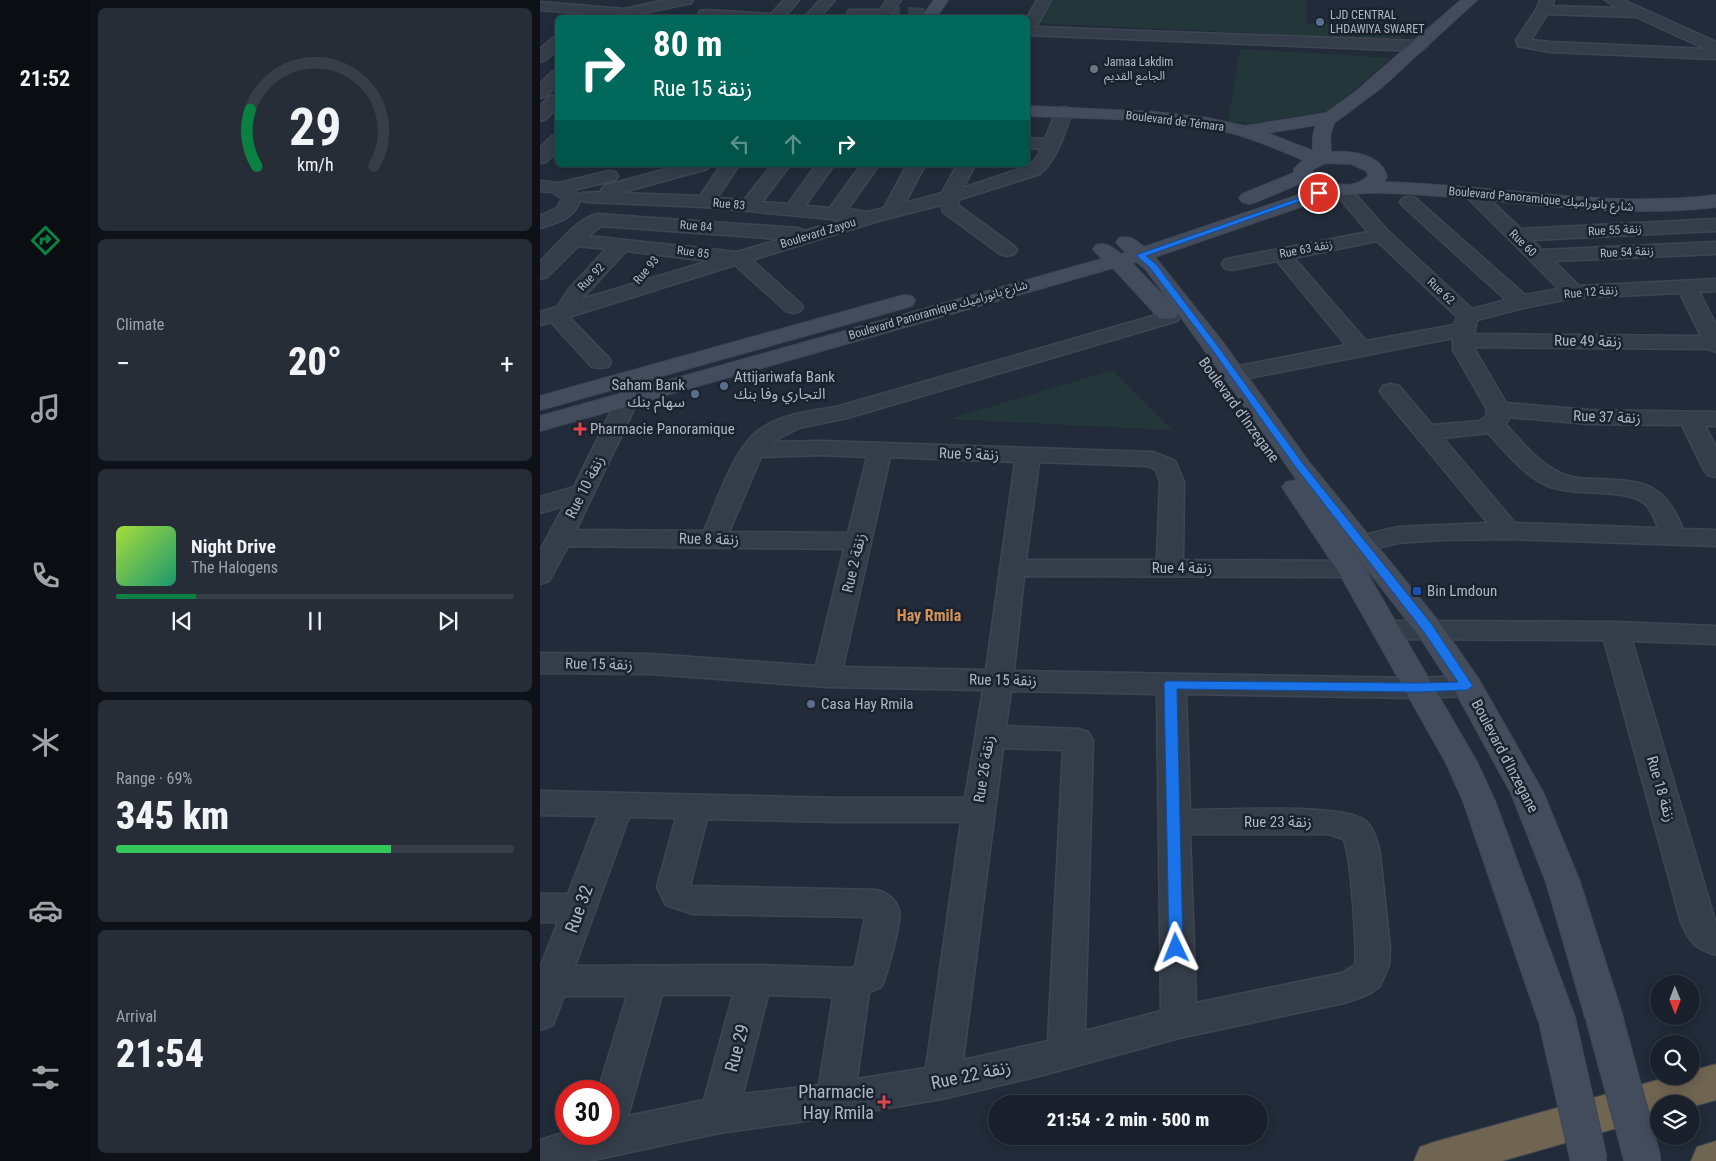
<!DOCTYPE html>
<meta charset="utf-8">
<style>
:root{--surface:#19202b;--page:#262d37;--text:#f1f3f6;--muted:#9fa3a9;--line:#373e47;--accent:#0b8043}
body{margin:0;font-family:"Roboto Condensed","Noto Sans Arabic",sans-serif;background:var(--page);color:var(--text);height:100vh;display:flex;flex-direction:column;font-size:19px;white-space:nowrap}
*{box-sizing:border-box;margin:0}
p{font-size:16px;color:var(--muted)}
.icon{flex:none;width:28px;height:28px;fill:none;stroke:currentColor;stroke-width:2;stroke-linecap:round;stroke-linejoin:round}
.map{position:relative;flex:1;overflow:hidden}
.side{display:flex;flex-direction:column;gap:8px;padding:8px;background:#0e1218;width:450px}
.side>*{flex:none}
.banner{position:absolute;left:15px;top:15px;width:475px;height:152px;border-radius:8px;box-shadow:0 2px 12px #0003,0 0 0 1px var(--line);background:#00695c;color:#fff;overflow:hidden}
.needle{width:32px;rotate:179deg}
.controls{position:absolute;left:1110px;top:975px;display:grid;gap:10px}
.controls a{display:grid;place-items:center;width:50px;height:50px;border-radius:50%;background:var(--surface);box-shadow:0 2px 12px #0003,0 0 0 1px var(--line);font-size:25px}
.speed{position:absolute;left:15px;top:1080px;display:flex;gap:10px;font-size:25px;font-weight:700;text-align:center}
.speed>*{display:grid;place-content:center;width:65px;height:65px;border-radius:50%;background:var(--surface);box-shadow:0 2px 12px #0003,0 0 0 1px var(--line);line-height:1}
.speed .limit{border:8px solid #d22;background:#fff;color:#111}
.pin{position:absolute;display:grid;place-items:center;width:42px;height:42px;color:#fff;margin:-21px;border:2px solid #fff;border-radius:50%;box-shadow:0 1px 5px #0007}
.me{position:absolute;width:55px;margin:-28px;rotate:358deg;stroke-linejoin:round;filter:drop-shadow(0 0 4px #0008)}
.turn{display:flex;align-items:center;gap:18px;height:105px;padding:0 15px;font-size:22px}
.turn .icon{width:65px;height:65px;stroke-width:2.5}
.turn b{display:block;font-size:35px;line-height:42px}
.lanes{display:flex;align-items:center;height:48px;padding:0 15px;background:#0003;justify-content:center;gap:25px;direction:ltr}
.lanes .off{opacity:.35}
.big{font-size:38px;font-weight:800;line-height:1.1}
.side .tile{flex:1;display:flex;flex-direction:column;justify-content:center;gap:8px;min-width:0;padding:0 18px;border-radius:8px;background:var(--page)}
.side .dial{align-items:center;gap:0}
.dial svg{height:130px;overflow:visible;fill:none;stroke:var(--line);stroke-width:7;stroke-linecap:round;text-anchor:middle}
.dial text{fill:var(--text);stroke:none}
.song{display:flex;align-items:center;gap:15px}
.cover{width:60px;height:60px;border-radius:8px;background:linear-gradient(135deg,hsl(80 70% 55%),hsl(160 70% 35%))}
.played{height:5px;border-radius:2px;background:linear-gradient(90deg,var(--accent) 20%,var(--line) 20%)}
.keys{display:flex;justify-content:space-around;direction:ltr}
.heat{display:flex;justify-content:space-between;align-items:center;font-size:28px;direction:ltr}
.charge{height:8px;border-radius:4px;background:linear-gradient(90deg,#34c759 69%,var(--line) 0)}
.trip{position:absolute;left:448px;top:1095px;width:280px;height:50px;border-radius:25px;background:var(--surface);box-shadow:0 2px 12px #0003,0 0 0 1px var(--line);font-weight:800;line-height:50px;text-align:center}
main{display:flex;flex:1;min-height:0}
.tab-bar{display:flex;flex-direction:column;width:90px;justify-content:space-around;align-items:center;background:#0a0d11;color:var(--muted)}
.tab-bar .icon{width:35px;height:35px}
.tab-bar .selected{color:var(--accent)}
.tab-bar b{font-size:22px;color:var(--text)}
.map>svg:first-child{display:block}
.green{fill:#23373a}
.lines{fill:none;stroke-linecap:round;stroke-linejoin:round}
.street-tunnel{stroke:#36404e;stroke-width:16;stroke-dasharray:16 8;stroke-linecap:butt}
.street-casing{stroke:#3e4653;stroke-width:3}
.secondary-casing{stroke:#3e4653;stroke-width:2}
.highway-casing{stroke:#3f4754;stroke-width:2}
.street{fill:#343d4a;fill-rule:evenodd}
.secondary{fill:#424c5d;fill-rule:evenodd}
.highway{fill:#706551;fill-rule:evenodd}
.secondary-bridge-casing{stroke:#3e4653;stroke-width:38;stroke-linecap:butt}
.secondary-bridge{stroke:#424c5d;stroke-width:36}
.route{fill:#1a73e8;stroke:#114b97}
.service-dot{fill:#5c6f8a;stroke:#1a222e;stroke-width:2}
.worship-dot{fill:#6b7280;stroke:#1a222e;stroke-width:2}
.health-dot{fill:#e0444e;stroke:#1a222e;stroke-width:2}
.transit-dot{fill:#1a4fb4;stroke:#1a222e;stroke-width:2}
.labels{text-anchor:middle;stroke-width:5;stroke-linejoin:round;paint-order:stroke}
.far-poi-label{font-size:12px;fill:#afb7c6;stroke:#1a222e;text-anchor:start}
.far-street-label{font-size:12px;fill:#afb7c6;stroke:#1a222e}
.street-label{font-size:15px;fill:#afb7c6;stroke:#1a222e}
.poi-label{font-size:15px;fill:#afb7c6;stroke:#1a222e;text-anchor:start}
.neighbourhood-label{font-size:16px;font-weight:bold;fill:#d5935b;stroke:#1a222e}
.near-street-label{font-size:18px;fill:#afb7c6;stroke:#1a222e}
.near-poi-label{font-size:18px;fill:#afb7c6;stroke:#1a222e;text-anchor:end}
</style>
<main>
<nav class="tab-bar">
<b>21:52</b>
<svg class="icon selected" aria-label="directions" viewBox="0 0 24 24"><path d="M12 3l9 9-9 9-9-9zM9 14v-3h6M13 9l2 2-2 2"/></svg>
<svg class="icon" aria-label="music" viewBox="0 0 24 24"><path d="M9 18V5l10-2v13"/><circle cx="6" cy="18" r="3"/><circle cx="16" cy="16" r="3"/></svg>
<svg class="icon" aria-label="phone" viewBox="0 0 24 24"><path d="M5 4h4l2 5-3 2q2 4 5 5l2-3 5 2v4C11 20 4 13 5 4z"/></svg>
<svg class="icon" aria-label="climate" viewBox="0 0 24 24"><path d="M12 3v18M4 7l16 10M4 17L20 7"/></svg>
<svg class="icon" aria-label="car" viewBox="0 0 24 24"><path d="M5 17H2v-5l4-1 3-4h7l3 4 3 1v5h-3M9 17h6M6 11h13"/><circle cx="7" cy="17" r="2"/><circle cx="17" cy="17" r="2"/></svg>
<svg class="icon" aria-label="filters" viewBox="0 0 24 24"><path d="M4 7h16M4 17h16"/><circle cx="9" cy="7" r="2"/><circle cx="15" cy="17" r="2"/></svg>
</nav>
<section class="side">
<div class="tile dial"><svg viewBox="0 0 100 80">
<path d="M14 69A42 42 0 1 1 86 69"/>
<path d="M14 69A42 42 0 0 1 10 34" stroke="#0b8043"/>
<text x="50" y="56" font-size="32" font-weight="700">29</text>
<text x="50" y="72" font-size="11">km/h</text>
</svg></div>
<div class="tile"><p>Climate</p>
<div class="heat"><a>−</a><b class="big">20°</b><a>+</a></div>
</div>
<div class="tile">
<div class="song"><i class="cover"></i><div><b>Night Drive</b><p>The Halogens</p></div></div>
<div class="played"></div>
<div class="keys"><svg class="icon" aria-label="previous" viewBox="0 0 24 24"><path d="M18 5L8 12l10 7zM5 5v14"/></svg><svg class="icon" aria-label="pause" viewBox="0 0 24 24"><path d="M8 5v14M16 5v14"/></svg><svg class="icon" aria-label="next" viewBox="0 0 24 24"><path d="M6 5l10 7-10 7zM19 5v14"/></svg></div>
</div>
<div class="tile"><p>Range · 69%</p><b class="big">345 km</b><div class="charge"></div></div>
<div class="tile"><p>Arrival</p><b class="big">21:54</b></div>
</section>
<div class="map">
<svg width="1176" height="1161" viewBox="0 0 1176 1161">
<rect width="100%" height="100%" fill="#212b39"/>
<!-- green -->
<g class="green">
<polygon points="505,0 766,0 766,23 871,28 862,40 495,23"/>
<polygon points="700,49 851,58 789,111 715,123 688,122"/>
<polygon points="573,370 632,430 409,419"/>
</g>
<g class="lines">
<!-- street-tunnel -->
<polyline class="street-tunnel" points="344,14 389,16"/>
<!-- street casing -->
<g class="street-casing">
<g id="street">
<polygon points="126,0 153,0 151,3 86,17 63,18 62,15 0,10 0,2 84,9"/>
<polygon points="244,0 259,0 244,18 162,18 158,14 160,11 165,10 231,14"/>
<polygon points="280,0 295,0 279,18 264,18"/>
<polygon points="347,0 361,0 349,17 314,17 309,16 307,13 309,10 340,10"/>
<polygon points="497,0 511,0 496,27 879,41 884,43 887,46 884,49 879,51 488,35 487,18"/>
<path d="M1000 0H1014L1012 6 1078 8 1065 0H1083L1176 42V59L1010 52 978 46 976 40 996 10ZM1007 14 1096 17 1166 49 1010 42 991 40Z"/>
<polygon points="18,37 18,49 5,60 0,62 0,49 13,38"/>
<polygon points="18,70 18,84 6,96 0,98 0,84 12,72"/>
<polygon points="18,95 18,107 6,119 0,121 0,106 10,96"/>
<path d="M524 107 530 109 532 112C524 134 518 158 500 174L418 200 419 206 474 246 477 250 474 254 467 256 460 254 403 212 401 205 338 221 212 260 260 303 263 307 260 311 253 313 246 311 195 265 29 317 68 357 71 362 68 367 60 368 52 367 11 322 0 325V312L17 307 29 289 66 249 38 246 7 277 0 279V262C16 246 35 220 57 214L257 228 265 231 302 220 165 207 47 202 40 200C35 218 17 223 0 228V216L17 208 22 199 13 192 0 191V181L19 183 69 171 75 172 78 176 75 180 34 190 39 196 41 193 62 192 61 190 64 186 141 165H170L167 169 80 193 160 196 181 165H199L177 198 204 200 232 165H250L222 202 248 204 276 165H294L265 206 290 208 321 165H339L308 209 327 212 344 208 367 165H385L365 203 402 193 417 165H435L423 188 488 166 496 159 501 149 488 148V138L505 139 516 112 518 109ZM61 226 241 239 197 252 48 236ZM86 251 169 261 42 299Z"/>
<polygon points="18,135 18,150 6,162 0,163 0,148 12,136"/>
<path d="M802 185 808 186 848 231 932 309 966 300 863 206 860 202 863 198 869 197 875 198 985 295 1019 289 927 197 924 193 927 189 933 188 939 189 981 229 1176 219V231L992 240 1002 250 1176 242V254L1014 261 1039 286 1176 279V291L1159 292 1176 325V352L1168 349 934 347 935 350 966 403 1049 410 1176 412V426H1165L1176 447V477L1168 475 1164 470 1142 425 1049 424 969 417 966 425C984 444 1002 468 1028 476 1037 479 1048 479 1058 479 1105 481 1124 483 1143 529L1176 530V546L968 539 900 540 858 543 821 552 812 550 808 544 812 538 858 527 948 523 843 396 840 391 843 386 851 384 859 386 892 425 939 421 946 417 947 409 913 350V338L694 381 686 379 683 374 686 369 694 367 806 345 737 261 692 270 685 268 682 264 685 260 692 258 828 232 793 190 796 186ZM837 241 917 317 914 325 826 341 754 258ZM1140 293 1161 336 934 334 937 320 983 308 1034 298ZM948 433C966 452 983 475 1008 486 1036 497 1086 487 1105 504 1112 510 1115 520 1118 528L975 523 903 438Z"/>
<path d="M630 311 637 313 640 317 637 321 307 418 259 428 232 442 281 441 613 452 635 461 644 482 643 560 811 561 820 563 824 569 820 575 811 577 484 576 474 671 878 678 927 676 937 679 941 686 937 693 927 696 878 698 646 694 650 810C685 810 799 803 824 820 834 827 838 843 840 854L850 949 849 965 840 986 831 993 816 999 804 1003 639 1038 503 1075 402 1099 295 1117 179 1133 49 1161H0V1140L26 1132V1134H69V1091H58L87 996H24L13 1025 0 1030V968L18 922H0V894H28L58 816 0 815V791L297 798H425L443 690 287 687 111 674 0 673V653L111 654 276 666 304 549 28 546 9 581 0 584V551L24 506 0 513V497L34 487 77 399 80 394 88 392 96 394 99 399 36 530 164 531C177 502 195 444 222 428 243 414 271 411 296 407ZM281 455 327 457 308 533 189 532 221 457ZM350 457 475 462 446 670 303 667ZM499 462 608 466 616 470 620 482 617 560H486ZM471 691 617 694 621 1011 545 1031 553 740 548 732 538 729 466 726ZM463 748 523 750 508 1041 423 1060ZM89 817 136 818 117 887 126 905 153 914 325 917 315 966 311 968 215 965 35 966ZM167 819 297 822H421L386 1068 317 1079 329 992 341 987C347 975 362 921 359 910 355 898 348 894 337 890L150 886ZM650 834H789L803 839C811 850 817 949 815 965L802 973 656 1003ZM122 995H193L164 1100 88 1116ZM228 995 293 997 279 1085 203 1094Z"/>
<path d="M848 621 1075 622 1176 626V644L1092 641 1176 924V955C1154 948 1150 943 1141 922L1064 640 848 639 838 637 834 630 838 623Z"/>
</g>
</g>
<!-- secondary casing -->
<g class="secondary-casing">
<g id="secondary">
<polygon points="394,0 408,0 396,18 381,18"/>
<path d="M921 0H937L841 88 794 123 790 136 791 152C812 151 841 154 847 177L844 182C955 185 1065 209 1176 195V207C1084 218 992 203 900 196 877 195 852 192 828 193 817 193 807 196 795 195L615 257 682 341 769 462 899 622 938 678 1003 792 1040 882 1083 1017 1077 1029 1064 1033 1051 1029 1045 1017 1006 882 971 793 915 691 879 636 811 549 825 569 937 762 955 801 1036 1020 1030 1032 1017 1036 1004 1032 998 1020 923 801 906 763 798 571 742 487 746 482 757 480 638 313 635 318 627 319 619 318 573 268 0 431V416L562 259 553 249 556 245C567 242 572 247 581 254L586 253 576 242 579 238C591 235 595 240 604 247L773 190 761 183 716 202 709 204 702 202 699 198 702 194 754 173V169L763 160C739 150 716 139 691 133 625 117 555 119 488 116V106L616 112 667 118 705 126 786 113 815 92ZM776 125 773 136V151L727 133ZM785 163 811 164 827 171 828 176C814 191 787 185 772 174L773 169ZM597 262 606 270 633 306 592 263Z"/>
<polygon points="364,295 372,296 375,301 372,306 0,410 0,396"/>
</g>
</g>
<!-- highway casing -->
<g class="highway-casing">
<g id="highway">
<polygon points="1176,1064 1176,1100 1151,1107 1151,1104 1119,1104 1119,1116 962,1161 874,1161 880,1147 894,1142 1132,1076 1151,1076 1151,1071"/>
<polygon points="1176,1141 1176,1161 1151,1161 1157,1147"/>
</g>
</g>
<!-- street -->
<use href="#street" class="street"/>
<!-- secondary -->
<use href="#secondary" class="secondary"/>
<!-- highway -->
<use href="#highway" class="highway"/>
<!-- secondary-bridge casing -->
<g class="secondary-bridge-casing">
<g id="secondary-bridge">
<polyline points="1064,1017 1103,1161"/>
<polyline points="1017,1020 1049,1161"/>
</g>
</g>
<!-- secondary-bridge -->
<use href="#secondary-bridge" class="secondary-bridge"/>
</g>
<!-- route -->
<polygon class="route" points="776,192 783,193 606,256 616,264 677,345 764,465 893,626 933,686 927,690 878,692 637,689 643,948 641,952 636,954 631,952 629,948 624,684 626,681 878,683 918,682 884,632 757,469 671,348 610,268 596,255"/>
<!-- markers -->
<g class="service-dot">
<circle cx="780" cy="22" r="5"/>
<circle cx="184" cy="386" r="5"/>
<circle cx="155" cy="394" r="5"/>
<circle cx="271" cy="704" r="5"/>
</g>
<circle class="worship-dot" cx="554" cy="69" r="5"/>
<g class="health-dot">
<path d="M37.5 421.5h5v5h5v5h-5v5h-5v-5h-5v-5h5z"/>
<path d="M341.5 1094.5h5v5h5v5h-5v5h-5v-5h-5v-5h5z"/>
</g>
<rect class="transit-dot" x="872" y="586" width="10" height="10" rx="2.5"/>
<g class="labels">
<!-- far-poi labels -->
<g class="far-poi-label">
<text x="790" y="19">LJD CENTRAL<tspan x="790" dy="14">LHDAWIYA SWARET</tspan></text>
<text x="564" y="66">Jamaa Lakdim<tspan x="564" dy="14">الجامع القديم</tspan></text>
</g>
<!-- far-street labels -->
<g class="far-street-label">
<text transform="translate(635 121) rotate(7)" y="4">Boulevard de Témara</text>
<text transform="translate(1001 199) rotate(5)" y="4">Boulevard Panoramique شارع بانوراميك</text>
<text transform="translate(189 204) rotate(5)" y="4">Rue 83</text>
<text transform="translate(156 226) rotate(4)" y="4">Rue 84</text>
<text transform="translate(1075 230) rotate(-3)" y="4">Rue 55 زنقة</text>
<text transform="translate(278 233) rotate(-17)" y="4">Boulevard Zayou</text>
<text transform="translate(983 243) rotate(44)" y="4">Rue 60</text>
<text transform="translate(766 249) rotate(-11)" y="4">Rue 63 زنقة</text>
<text transform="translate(153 252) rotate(7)" y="4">Rue 85</text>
<text transform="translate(1087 252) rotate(-3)" y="4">Rue 54 زنقة</text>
<text transform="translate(106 270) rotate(-50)" y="4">Rue 93</text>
<text transform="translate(51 277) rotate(-47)" y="4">Rue 92</text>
<text transform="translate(901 291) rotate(43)" y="4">Rue 62</text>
<text transform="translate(1051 292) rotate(-5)" y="4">Rue 12 زنقة</text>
<text transform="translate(398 310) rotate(-16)" y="4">Boulevard Panoramique شارع بانوراميك</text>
</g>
<!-- street labels -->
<g class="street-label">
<text transform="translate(1048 341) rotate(1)" y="5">Rue 49 زنقة</text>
<text transform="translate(699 410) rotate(54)" y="5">Boulevard d'Inzegane</text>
<text transform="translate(1067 417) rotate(2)" y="5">Rue 37 زنقة</text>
<text transform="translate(429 454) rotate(2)" y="5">Rue 5 زنقة</text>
<text transform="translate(45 487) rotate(-63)" y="5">Rue 10 زنقة</text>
<text transform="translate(169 539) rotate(1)" y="5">Rue 8 زنقة</text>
<text transform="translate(314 563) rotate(-77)" y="5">Rue 2 زنقة</text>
<text x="642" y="573">Rue 4 زنقة</text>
<text transform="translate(59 664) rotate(1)" y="5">Rue 15 زنقة</text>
<text transform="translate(463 680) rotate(1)" y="5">Rue 15 زنقة</text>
<text transform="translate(965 756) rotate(62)" y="5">Boulevard d'Inzegane</text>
<text transform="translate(444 769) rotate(-81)" y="5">Rue 26 زنقة</text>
<text transform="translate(1121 789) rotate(74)" y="5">Rue 18 زنقة</text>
<text x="738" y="827">Rue 23 زنقة</text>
</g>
<!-- poi labels -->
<g class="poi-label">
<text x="194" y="382">Attijariwafa Bank<tspan x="194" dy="17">التجاري وفا بنك</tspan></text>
<text x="145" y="390" text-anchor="end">Saham Bank<tspan x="145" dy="17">سهام بنك</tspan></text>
<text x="50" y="434">Pharmacie Panoramique</text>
<text x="887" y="596">Bin Lmdoun</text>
<text x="281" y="709">Casa Hay Rmila</text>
</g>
<!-- neighbourhood labels -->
<g class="neighbourhood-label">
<text x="389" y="621">Hay Rmila</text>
</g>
<!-- near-street labels -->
<g class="near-street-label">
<text transform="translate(39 909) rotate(-70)" y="6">Rue 32</text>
<text transform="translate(197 1048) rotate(-75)" y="6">Rue 29</text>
<text transform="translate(431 1075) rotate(-12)" y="6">Rue 22 زنقة</text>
</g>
<!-- near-poi labels -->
<g class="near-poi-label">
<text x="334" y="1098">Pharmacie<tspan x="334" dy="21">Hay Rmila</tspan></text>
</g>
</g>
</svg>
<div class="controls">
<a><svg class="needle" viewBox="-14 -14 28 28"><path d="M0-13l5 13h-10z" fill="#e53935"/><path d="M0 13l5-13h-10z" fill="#9fa3a9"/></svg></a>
<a><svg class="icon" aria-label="search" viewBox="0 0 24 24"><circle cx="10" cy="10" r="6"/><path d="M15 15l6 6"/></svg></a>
<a><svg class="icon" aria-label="layers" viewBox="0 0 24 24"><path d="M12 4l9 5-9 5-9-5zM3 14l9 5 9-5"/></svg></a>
</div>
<div class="speed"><div class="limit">30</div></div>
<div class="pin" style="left:779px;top:193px;background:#d93025"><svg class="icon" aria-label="arrive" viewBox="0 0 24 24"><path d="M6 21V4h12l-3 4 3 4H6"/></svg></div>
<svg class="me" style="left:636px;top:948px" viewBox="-20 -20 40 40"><path d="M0-17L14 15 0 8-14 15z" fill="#1a73e8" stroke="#fff" stroke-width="4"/></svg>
<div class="trip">21:54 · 2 min · 500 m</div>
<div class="banner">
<div class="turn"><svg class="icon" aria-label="right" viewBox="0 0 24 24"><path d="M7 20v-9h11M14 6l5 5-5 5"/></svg><div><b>80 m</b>Rue 15 زنقة</div></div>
<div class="lanes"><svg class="icon off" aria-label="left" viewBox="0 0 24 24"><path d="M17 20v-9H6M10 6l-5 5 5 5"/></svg><svg class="icon off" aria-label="ahead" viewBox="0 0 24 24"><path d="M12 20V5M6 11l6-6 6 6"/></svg><svg class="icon" aria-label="right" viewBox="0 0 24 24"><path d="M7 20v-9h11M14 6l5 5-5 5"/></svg></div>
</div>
</div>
</main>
